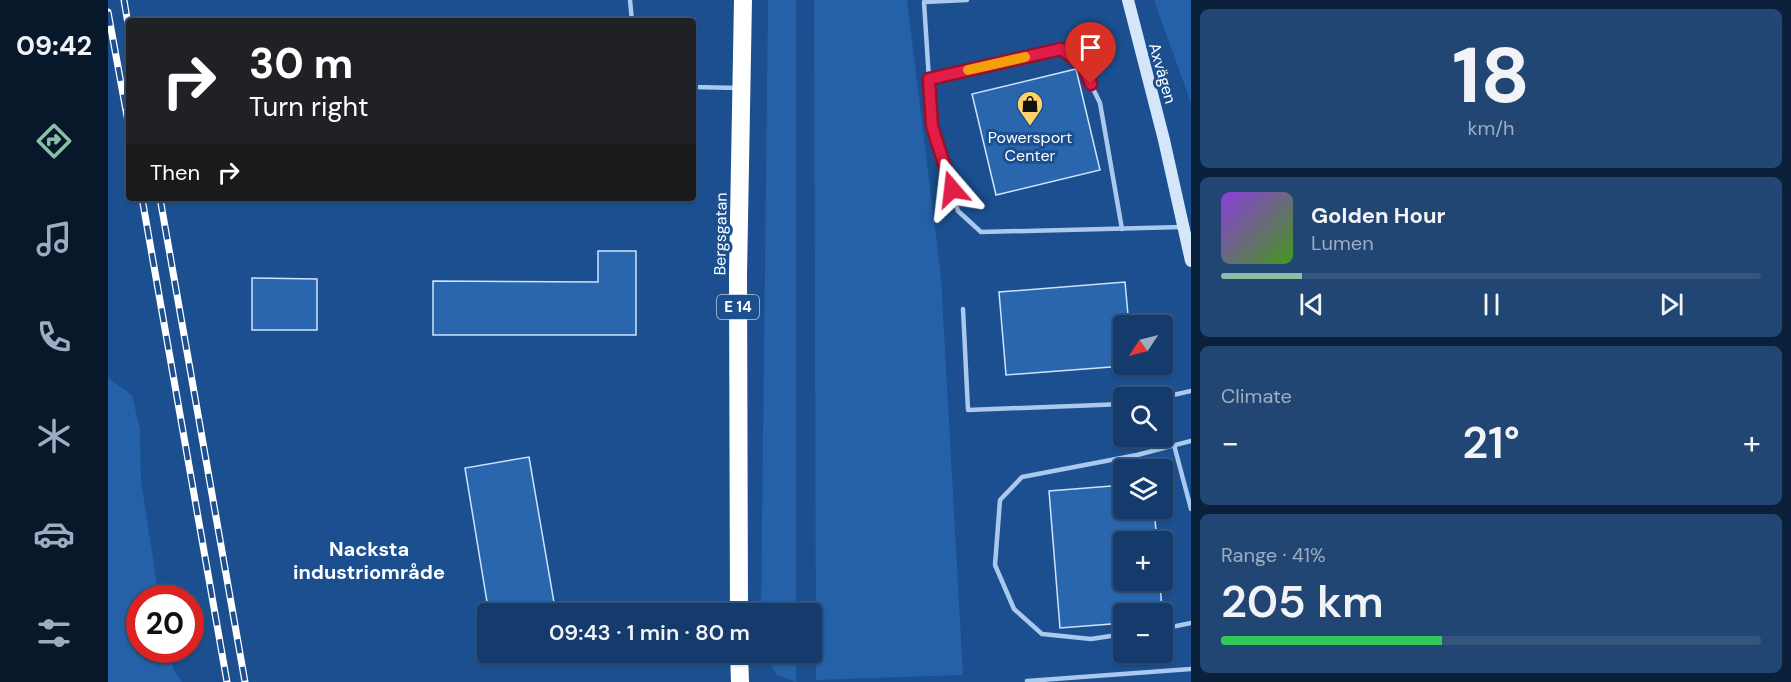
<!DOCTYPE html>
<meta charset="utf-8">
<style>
:root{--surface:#143b6b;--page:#214673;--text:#f1f3f6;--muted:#9dadc1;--line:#33557e;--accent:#8abfa5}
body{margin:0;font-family:"DM Sans",sans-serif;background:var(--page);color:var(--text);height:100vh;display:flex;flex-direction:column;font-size:22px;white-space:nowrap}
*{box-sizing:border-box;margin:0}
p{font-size:20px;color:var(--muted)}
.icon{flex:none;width:33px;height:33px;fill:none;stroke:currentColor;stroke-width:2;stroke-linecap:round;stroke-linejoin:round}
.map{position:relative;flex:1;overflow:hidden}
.details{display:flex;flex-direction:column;gap:9px;padding:9px;background:#0b203b;width:600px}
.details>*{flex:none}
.banner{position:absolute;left:18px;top:18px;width:570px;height:183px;border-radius:6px;box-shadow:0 2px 4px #0004,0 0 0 2px var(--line);background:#202124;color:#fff;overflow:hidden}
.needle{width:39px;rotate:235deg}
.fabs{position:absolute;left:1005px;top:315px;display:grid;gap:12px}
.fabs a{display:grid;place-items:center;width:60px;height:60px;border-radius:6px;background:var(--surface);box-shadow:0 2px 4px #0004,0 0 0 2px var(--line);font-size:30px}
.speed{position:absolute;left:18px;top:585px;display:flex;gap:12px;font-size:30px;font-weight:700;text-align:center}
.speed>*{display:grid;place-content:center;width:78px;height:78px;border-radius:50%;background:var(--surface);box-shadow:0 2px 4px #0004,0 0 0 2px var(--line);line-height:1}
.speed .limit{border:9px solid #d22;background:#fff;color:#111}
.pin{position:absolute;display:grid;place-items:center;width:51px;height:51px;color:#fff;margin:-62px -26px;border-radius:50% 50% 50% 0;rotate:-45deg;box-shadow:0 0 6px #0007}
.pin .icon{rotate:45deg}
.me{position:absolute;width:66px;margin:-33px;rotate:343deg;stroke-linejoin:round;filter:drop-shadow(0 0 4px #0008)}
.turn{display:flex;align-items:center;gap:21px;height:126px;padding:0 24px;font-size:27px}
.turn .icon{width:78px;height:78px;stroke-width:2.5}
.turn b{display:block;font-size:42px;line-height:51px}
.then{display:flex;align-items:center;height:57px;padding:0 24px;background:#0003;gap:12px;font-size:22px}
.big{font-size:45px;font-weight:600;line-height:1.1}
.details .widget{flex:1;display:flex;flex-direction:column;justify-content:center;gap:9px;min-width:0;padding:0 21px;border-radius:9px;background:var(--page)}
.details .dial{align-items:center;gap:0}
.dial b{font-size:78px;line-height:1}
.song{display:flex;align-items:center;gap:18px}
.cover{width:72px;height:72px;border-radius:9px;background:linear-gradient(135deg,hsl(270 70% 55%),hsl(100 70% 35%))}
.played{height:6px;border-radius:3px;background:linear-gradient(90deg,var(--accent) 15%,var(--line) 15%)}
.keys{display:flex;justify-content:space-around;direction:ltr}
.heat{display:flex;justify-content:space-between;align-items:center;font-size:33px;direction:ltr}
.charge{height:9px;border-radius:4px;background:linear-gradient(90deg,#34c759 41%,var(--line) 0)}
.trip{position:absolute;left:369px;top:603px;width:345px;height:60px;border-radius:6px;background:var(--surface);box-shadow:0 2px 4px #0004,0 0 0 2px var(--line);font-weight:600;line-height:60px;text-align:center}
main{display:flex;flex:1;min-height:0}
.tabs{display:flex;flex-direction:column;width:108px;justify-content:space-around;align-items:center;background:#08182b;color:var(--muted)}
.tabs .icon{width:42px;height:42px}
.tabs .on{color:var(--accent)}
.tabs b{font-size:27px;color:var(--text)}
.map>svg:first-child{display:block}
.green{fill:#2461a8}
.building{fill:#2a66ad;stroke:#cfe3fa;stroke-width:1.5}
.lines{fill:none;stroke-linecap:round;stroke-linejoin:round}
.lane{stroke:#a9c9ee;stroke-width:4.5}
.secondary{stroke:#d6e6fa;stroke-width:12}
.highway{stroke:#fff;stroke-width:18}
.rail-casing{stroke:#fff;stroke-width:7}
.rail{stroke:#1b4f8f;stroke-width:4.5;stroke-dasharray:14;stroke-linecap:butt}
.route-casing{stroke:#92132f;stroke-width:15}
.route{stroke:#e11d48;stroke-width:10}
.slow{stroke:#f59e0b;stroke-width:10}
.labels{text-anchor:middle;stroke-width:6;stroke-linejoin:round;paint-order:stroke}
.shield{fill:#1b4f8f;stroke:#bbcadd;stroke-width:1.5}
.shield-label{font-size:15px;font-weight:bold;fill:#fff}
.street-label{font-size:16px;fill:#fff;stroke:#1b4f8f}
.poi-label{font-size:16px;fill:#fff;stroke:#1b4f8f}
.quarter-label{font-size:20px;font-weight:bold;fill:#fff;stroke:#1b4f8f}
</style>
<main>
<nav class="tabs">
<b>09:42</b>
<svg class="icon on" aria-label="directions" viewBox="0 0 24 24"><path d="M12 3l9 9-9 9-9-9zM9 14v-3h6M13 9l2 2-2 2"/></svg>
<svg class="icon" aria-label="music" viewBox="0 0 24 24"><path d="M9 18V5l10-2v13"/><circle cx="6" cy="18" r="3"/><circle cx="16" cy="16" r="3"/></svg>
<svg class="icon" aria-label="phone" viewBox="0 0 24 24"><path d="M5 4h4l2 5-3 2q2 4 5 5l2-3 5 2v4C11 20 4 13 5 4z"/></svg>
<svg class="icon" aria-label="climate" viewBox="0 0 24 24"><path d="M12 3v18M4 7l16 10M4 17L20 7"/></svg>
<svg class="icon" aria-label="car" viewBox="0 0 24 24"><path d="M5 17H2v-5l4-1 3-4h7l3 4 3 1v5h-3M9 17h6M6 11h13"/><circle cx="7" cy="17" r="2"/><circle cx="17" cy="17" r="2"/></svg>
<svg class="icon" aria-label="filters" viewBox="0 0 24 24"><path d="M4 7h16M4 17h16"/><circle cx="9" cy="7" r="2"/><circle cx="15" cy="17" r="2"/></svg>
</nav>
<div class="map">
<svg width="1083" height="682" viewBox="0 0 1083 682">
<rect width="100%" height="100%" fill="#1b4f8f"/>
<!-- green -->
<g class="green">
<polygon points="660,0 688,0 688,614 653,613"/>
<polygon points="706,0 799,0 833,277 855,675 708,680"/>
<polygon points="1046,0 1083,0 1083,103"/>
<polygon points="0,378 24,395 32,429 33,481 51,598 32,598 32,650 62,650 65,669 74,682 0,682"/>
<polygon points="654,653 688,653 688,682 669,675"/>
</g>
<!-- building -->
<g class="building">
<polygon points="968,69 992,170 888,195 864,94"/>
<polygon points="490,251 528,251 528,335 325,335 325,281 490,282"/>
<polygon points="144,278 209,279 209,330 144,330"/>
<polygon points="1017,282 1021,326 1016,326 1016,366 898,375 891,292"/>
<polygon points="421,457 448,614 381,614 357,468"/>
<polygon points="1016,485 1016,508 1046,508 1049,542 1016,542 1016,580 1052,580 1054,614 1016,614 1016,623 952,628 941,491"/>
</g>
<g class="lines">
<!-- lane -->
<g class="lane">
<polyline points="522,0 524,21"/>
<polyline points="859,0 816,2 824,126 850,211 873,232 1075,227"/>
<polyline points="821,79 953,49 973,64 992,103 1014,229"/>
<polyline points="585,87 630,88"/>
<polyline points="855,309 860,410 1016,404"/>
<polyline points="1052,398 1083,391"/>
<polyline points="1066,445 1083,509"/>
<polyline points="1054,629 1083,623"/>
<polyline points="1016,634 983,639 934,634 906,609 887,565 892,500 914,477 1029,455 1083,441"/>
<polyline points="919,681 1083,669"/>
</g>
<!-- secondary -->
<polyline class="secondary" points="1020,0 1056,140 1083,261"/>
<!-- highway -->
<g class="highway">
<polyline points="631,614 630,275 635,0"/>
<polyline points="631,652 632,682"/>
</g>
<!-- rail casing -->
<g class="rail-casing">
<g id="rail">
<polyline points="16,0 21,30"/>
<polyline points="0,12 21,127"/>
<polyline points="34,198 119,682"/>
<polyline points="52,198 137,682"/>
</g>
</g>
<!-- rail -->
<use href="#rail" class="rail"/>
</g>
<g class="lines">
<!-- route casing -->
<g class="route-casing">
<polyline id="route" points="844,189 824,126 821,79 953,49 974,64 983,84"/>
</g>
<!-- route -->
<use href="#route" class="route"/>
<!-- slow -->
<polyline class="slow" points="860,70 917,57"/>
</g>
<!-- icons -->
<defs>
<g id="shop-pin" transform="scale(1.35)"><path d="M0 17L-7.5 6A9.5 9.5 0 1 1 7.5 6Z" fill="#ffd166" stroke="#1b4f8f"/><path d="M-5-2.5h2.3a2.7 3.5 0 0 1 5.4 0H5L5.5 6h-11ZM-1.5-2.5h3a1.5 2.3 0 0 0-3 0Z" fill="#111"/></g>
</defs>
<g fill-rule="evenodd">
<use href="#shop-pin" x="922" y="104"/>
</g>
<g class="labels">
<!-- shield labels -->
<rect class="shield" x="609" y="295" width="42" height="24" rx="4.5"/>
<g class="shield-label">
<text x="630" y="312">E 14</text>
</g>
<!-- street labels -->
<g class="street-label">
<text transform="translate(1055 73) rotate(74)" y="6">Axvägen</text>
<text transform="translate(612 234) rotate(-89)" y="6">Bergsgatan</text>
</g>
<!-- poi labels -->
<g class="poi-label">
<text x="922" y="143">Powersport<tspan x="922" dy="18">Center</tspan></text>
</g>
<!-- quarter labels -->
<g class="quarter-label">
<text x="261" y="556">Nacksta<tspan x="261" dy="23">industriområde</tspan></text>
</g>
</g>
</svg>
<div class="fabs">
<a><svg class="needle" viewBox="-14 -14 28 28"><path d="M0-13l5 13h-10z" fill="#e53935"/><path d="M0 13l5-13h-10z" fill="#9dadc1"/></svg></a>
<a><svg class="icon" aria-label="search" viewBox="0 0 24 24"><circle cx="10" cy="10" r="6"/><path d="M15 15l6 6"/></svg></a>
<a><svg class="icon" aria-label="layers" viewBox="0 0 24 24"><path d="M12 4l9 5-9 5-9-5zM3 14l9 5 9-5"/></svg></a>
<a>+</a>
<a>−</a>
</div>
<div class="speed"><div class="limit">20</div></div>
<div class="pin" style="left:983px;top:84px;background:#d93025"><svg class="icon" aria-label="arrive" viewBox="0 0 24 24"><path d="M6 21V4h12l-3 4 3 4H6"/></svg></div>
<svg class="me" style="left:844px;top:189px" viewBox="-20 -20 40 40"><path d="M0-17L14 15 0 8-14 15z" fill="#e11d48" stroke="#fff" stroke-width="4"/></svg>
<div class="trip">09:43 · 1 min · 80 m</div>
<div class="banner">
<div class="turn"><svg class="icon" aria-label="right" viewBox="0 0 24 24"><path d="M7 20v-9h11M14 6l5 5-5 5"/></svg><div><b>30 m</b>Turn right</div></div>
<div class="then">Then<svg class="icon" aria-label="right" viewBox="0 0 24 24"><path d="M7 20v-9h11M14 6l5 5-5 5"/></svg></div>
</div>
</div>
<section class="details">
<div class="widget dial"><b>18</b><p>km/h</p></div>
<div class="widget">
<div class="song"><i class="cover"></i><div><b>Golden Hour</b><p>Lumen</p></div></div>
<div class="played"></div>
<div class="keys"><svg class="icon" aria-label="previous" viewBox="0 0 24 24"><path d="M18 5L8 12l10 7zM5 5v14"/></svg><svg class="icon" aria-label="pause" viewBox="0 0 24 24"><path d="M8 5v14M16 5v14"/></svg><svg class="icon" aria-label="next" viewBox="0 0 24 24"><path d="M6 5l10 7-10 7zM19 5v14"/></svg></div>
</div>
<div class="widget"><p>Climate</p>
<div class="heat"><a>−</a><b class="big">21°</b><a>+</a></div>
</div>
<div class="widget"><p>Range · 41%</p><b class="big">205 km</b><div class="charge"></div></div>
</section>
</main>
